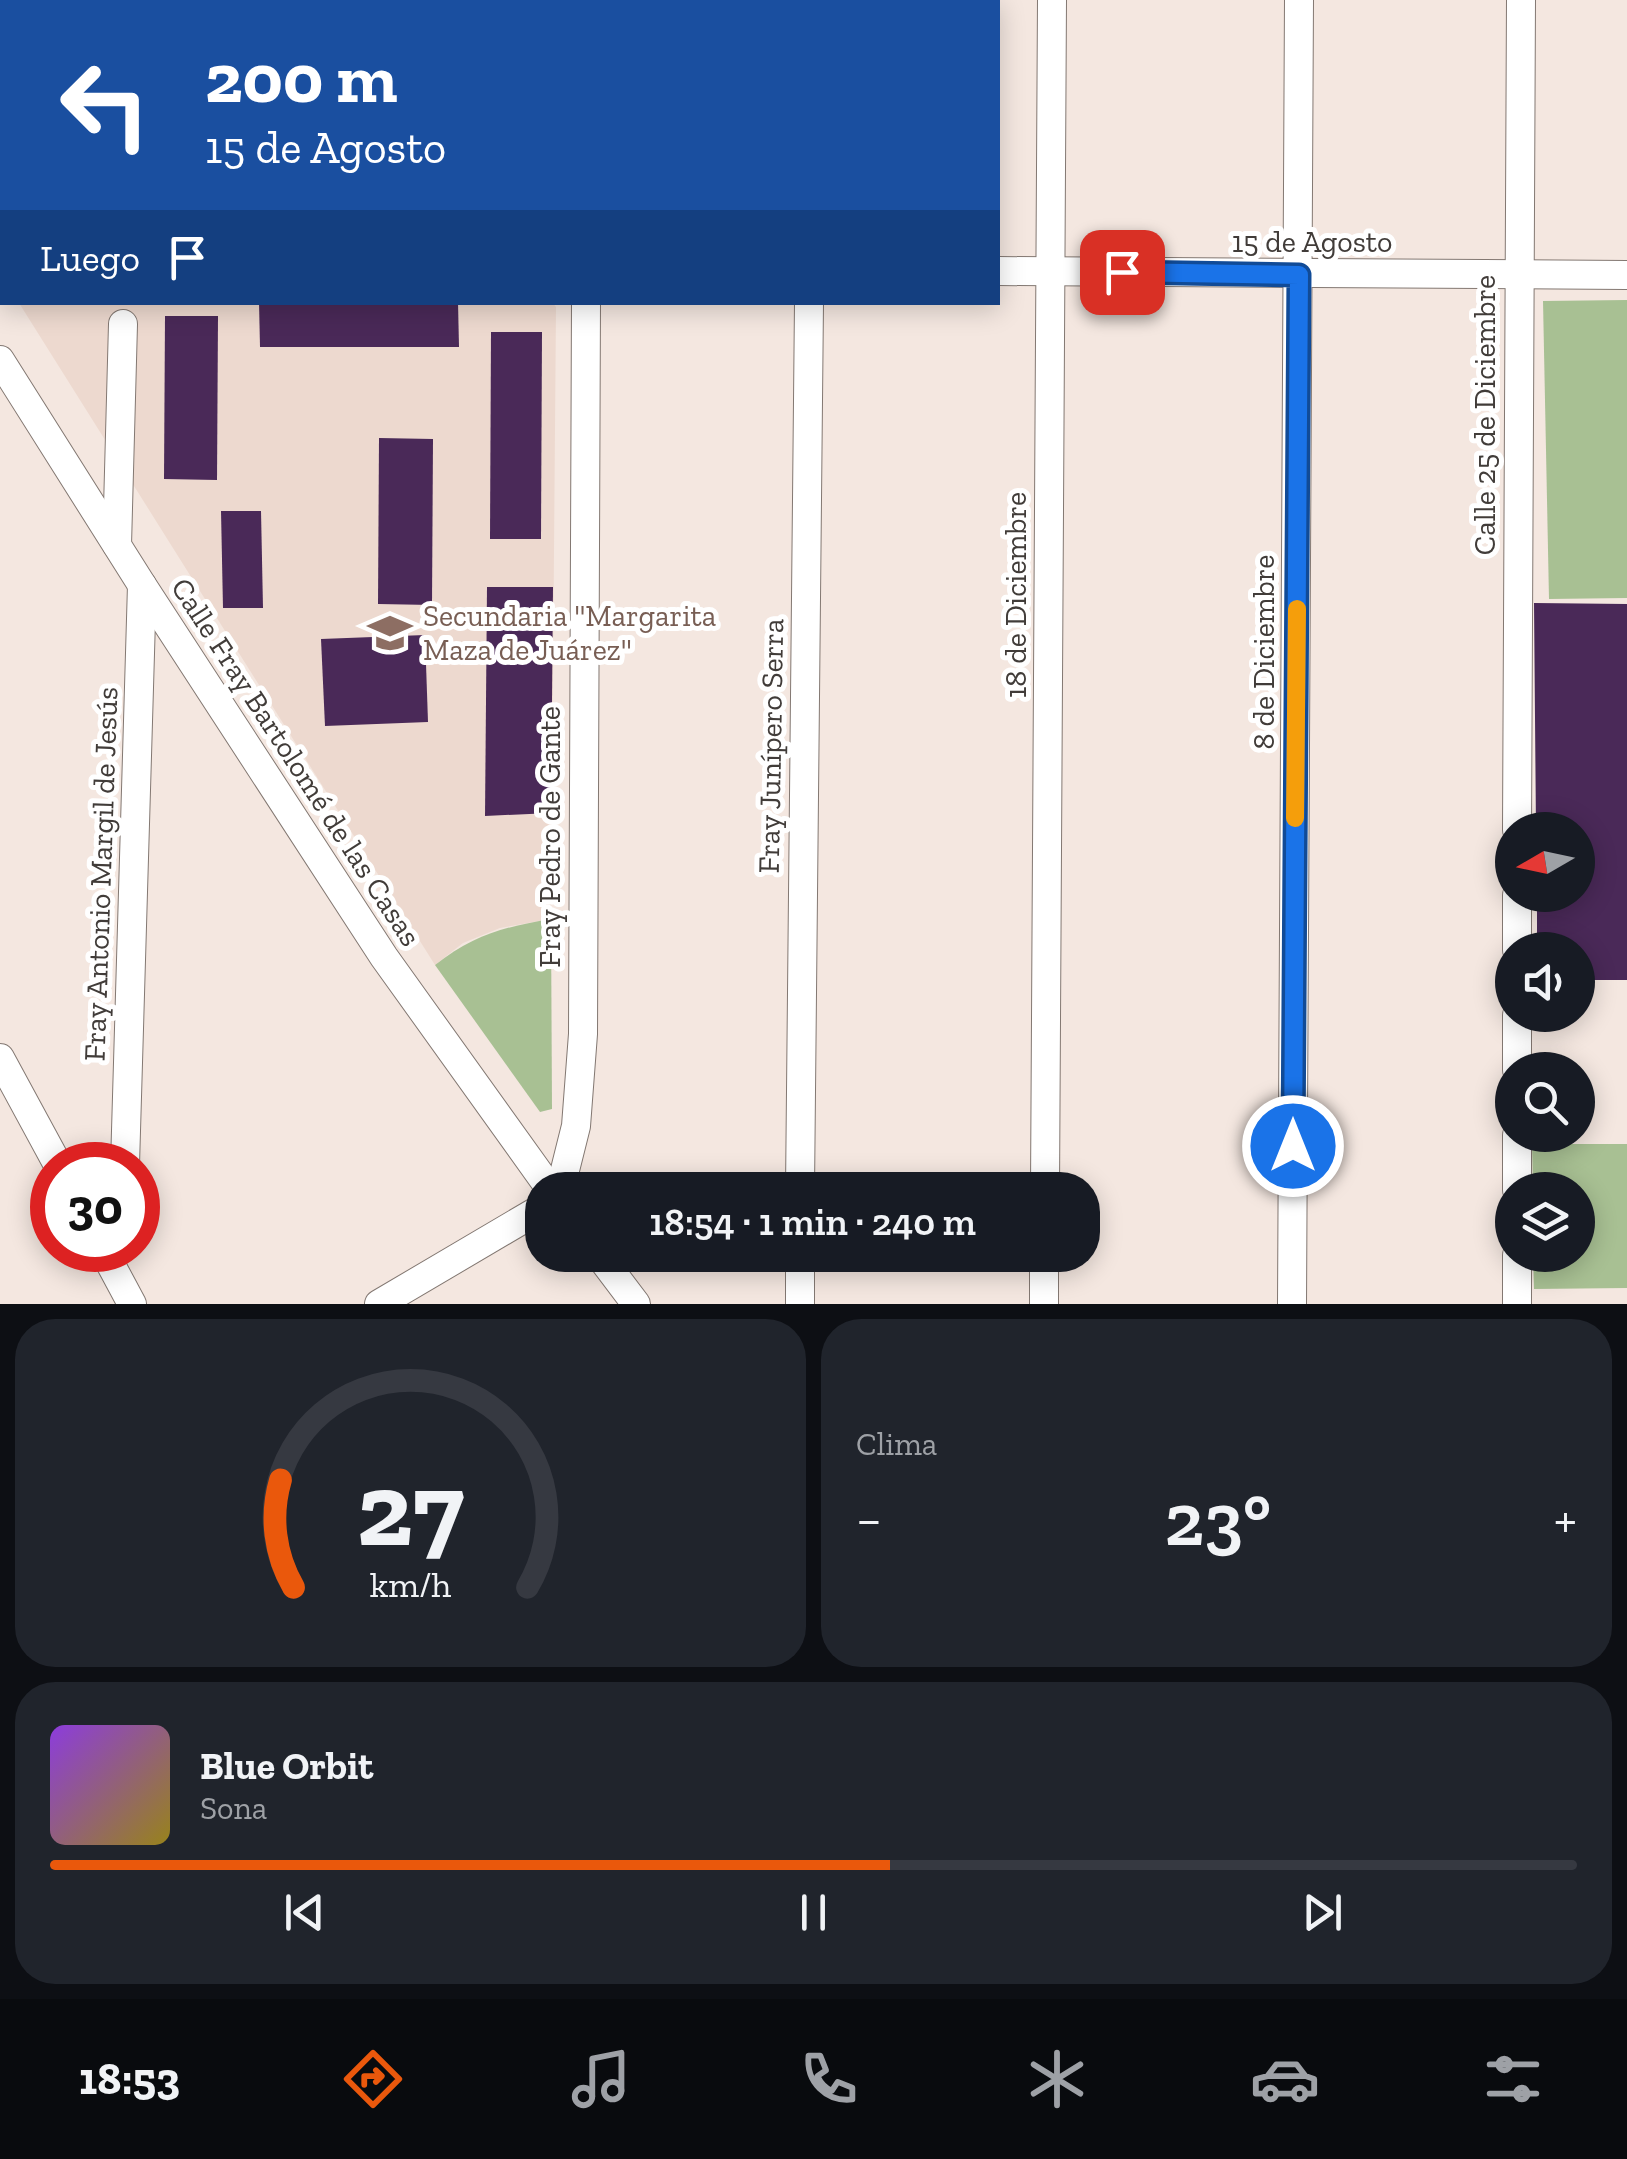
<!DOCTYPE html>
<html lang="es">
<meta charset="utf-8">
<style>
:root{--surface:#171b24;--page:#20242c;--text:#f1f3f6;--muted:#9ea1a6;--line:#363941;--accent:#ea580c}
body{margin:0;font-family:"Zilla Slab",serif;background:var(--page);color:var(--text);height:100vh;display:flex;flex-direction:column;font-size:38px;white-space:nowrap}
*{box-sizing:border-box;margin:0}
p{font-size:32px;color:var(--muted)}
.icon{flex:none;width:55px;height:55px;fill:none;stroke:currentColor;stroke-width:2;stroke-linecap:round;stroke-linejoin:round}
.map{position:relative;height:1304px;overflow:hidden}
.details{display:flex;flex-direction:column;gap:15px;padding:15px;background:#0d0f14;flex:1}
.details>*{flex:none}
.banner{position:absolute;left:0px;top:0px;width:1000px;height:305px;box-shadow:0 5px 25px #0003;background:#1a4fa0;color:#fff;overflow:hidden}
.needle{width:65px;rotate:261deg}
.buttons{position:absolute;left:1495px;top:812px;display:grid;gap:20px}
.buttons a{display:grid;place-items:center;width:100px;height:100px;border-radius:50%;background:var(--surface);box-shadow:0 5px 25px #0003;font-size:50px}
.speed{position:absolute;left:30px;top:1142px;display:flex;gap:20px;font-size:50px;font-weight:700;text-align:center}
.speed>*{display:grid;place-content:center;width:130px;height:130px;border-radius:50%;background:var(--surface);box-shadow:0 5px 25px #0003;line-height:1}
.speed .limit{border:15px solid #d22;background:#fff;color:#111}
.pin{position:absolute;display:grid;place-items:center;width:85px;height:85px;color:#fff;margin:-42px;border-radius:20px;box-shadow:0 5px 15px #0006}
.me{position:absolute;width:110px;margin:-55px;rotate:0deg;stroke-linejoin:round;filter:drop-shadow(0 0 8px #0008)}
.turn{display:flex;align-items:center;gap:35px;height:210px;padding:0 40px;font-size:45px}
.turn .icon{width:130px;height:130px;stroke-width:2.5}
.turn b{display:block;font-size:70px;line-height:85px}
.then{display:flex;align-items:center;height:95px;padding:0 40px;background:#0003;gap:20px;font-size:38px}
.big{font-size:75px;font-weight:600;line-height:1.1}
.details .widget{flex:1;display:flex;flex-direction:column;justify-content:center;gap:15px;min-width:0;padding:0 35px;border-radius:40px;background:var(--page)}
.details .dial{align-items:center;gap:0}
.dial svg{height:260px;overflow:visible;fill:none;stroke:var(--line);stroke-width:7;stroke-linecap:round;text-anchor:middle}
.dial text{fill:var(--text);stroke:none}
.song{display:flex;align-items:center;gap:30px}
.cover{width:120px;height:120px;border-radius:15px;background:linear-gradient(135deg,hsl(270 70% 55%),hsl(50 70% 35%))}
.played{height:10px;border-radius:5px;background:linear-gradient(90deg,var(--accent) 55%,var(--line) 55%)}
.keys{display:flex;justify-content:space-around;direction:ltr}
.heat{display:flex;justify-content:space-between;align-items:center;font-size:55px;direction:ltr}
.details .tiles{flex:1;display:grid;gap:15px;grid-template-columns:1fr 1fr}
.widget:last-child{grid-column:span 2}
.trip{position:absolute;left:525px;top:1172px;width:575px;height:100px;border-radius:40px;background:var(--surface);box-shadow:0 5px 25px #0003;font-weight:600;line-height:100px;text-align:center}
.dock{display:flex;height:160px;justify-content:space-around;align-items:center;background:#090b0e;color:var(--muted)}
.dock .icon{width:70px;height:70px}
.dock .active{color:var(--accent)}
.dock b{font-size:45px;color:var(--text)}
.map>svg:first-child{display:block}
.built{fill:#edd9cf}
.green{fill:#a8c093}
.building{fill:#4a2958}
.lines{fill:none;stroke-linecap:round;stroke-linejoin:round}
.minor-casing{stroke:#837872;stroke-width:30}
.minor{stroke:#fff;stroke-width:28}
.route-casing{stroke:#114b97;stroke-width:25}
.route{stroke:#1a73e8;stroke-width:18}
.slow{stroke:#f59e0b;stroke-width:18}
.labels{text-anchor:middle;stroke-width:10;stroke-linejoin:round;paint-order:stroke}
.street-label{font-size:30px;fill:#413c39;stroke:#fff}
.education-label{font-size:30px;fill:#785e54;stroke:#fff;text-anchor:start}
</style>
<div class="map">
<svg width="1627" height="1304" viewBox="0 0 1627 1304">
<rect width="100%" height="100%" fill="#f4e7e0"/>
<!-- built -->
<polygon class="built" points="552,302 556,307 551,919 500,928 463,943 435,965 19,303"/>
<!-- green -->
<g class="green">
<polygon points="1627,300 1627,598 1549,599 1543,301"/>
<path d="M551 919 552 1109 540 1112 435 965C474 935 503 927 551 919Z"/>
<polygon points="1532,1144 1627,1144 1627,1288 1534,1289 1533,1255 1578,1255 1578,1190 1533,1190"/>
</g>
<!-- building -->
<g class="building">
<polygon points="259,302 458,302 459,347 260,347"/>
<polygon points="165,316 218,316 217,480 164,479"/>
<polygon points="491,332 542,332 541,539 490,539"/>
<polygon points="379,438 433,439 432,605 378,604"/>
<polygon points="221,511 261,511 263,608 223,608"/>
<polygon points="487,587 553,587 551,813 485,816"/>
<polygon points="1534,603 1627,604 1627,980 1578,980 1578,950 1537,950 1537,895 1578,895 1578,830 1536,830"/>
<polygon points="425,635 428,722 325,726 321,639"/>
</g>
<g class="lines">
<!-- minor casing -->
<g class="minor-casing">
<g id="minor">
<polyline points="150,0 150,2"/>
<polyline points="809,0 809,2"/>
<polyline points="361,2 361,0"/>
<polyline points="589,2 589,0"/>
<polyline points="0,269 2,269"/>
<polyline points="998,271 1627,275"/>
<polyline points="0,360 142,585 384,957 551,1190"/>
<polyline points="117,545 123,324"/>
<polyline points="1517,830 1521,0"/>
<polyline points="1517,950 1517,895"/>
<polyline points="0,1058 58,1165"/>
<polyline points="1517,1070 1517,1015"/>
<polyline points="125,1165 142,585"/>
<polyline points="560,1190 576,1126 583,1034 586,302"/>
<polyline points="800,1190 809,302"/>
<polyline points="1045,1190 1052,0"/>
<polyline points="1517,1190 1517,1135"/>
<polyline points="103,1250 132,1304"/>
<polyline points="599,1255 636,1304"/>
<polyline points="379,1304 542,1208"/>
<polyline points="800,1304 800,1255"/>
<polyline points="1044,1304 1044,1255"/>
<polyline points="1292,1304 1299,0"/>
<polyline points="1517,1304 1517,1255"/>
</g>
</g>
<!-- minor -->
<use href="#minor" class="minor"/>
</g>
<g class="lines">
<!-- route casing -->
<g class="route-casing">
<polyline id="route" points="1122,272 1299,275 1293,1146"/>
</g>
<!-- route -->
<use href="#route" class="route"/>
<!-- slow -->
<polyline class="slow" points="1295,818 1297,609"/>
</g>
<!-- icons -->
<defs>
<g id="school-bare" transform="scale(3.45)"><path d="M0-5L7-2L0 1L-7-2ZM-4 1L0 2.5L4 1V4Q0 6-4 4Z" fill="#8d6e63" stroke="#fff" stroke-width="2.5" paint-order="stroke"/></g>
</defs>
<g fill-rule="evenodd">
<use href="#school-bare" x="390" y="633"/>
</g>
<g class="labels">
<!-- street labels -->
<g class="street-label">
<text x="1312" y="252">15 de Agosto</text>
<text transform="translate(1485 415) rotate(-90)" y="10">Calle 25 de Diciembre</text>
<text transform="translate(1016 595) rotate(-90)" y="10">18 de Diciembre</text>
<text transform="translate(1264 652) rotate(-90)" y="10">8 de Diciembre</text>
<text transform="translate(771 746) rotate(-89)" y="10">Fray Junípero Serra</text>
<text transform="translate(296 762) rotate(57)" y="10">Calle Fray Bartolomé de las Casas</text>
<text transform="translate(550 837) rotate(-90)" y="10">Fray Pedro de Gante</text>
<text transform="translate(101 874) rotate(-88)" y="10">Fray Antonio Margil de Jesús</text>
</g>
<!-- education labels -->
<g class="education-label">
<text x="423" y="626">Secundaria "Margarita<tspan x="423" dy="34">Maza de Juárez"</tspan></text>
</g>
</g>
</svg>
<div class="buttons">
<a><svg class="needle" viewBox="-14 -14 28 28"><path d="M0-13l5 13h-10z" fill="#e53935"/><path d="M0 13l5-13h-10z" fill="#9ea1a6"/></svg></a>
<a><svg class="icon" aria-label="sound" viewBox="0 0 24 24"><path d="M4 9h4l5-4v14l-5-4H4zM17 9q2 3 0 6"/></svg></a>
<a><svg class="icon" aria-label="search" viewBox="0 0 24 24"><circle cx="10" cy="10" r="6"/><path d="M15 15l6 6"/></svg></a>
<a><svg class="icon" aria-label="layers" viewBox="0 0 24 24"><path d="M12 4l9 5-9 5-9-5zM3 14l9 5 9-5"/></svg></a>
</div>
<div class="speed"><div class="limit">30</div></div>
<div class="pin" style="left:1122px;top:272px;background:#d93025"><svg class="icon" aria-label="arrive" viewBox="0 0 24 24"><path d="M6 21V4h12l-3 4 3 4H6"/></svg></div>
<svg class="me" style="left:1293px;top:1146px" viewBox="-20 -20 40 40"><circle r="17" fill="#1a73e8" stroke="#fff" stroke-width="3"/><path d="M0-11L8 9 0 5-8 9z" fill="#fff"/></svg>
<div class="trip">18:54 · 1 min · 240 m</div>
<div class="banner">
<div class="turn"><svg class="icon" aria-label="left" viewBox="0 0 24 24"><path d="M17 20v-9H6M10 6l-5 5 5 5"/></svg><div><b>200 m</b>15 de Agosto</div></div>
<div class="then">Luego<svg class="icon" aria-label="arrive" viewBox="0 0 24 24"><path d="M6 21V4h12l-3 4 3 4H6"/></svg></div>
</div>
</div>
<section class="details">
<div class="tiles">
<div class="widget dial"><svg viewBox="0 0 100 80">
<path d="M14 69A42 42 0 1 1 86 69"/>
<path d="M14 69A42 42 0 0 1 10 36" stroke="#ea580c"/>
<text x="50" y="56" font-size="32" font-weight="700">27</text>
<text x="50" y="72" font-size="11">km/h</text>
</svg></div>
<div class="widget"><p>Clima</p>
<div class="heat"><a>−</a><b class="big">23°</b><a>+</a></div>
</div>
<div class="widget">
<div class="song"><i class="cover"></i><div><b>Blue Orbit</b><p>Sona</p></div></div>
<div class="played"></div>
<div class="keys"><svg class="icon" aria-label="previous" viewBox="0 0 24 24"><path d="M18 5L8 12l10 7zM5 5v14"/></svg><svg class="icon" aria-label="pause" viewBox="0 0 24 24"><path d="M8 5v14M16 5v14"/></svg><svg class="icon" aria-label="next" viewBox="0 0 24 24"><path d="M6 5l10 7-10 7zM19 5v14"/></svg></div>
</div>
</div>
</section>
<nav class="dock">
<b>18:53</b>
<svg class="icon active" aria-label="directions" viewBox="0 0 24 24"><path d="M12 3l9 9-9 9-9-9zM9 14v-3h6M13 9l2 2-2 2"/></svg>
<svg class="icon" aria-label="music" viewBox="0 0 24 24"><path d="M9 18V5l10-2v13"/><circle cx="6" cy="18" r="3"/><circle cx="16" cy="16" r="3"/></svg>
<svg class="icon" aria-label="phone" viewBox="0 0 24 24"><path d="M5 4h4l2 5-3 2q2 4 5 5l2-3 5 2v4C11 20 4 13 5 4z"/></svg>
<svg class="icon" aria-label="climate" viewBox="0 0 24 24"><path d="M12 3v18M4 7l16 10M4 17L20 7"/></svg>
<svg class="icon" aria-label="car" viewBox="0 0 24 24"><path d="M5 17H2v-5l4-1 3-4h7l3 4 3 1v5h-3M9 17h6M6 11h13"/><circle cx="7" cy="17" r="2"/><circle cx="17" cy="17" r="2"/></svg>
<svg class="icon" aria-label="filters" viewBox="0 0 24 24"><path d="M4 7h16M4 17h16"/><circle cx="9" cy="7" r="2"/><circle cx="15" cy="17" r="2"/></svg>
</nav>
